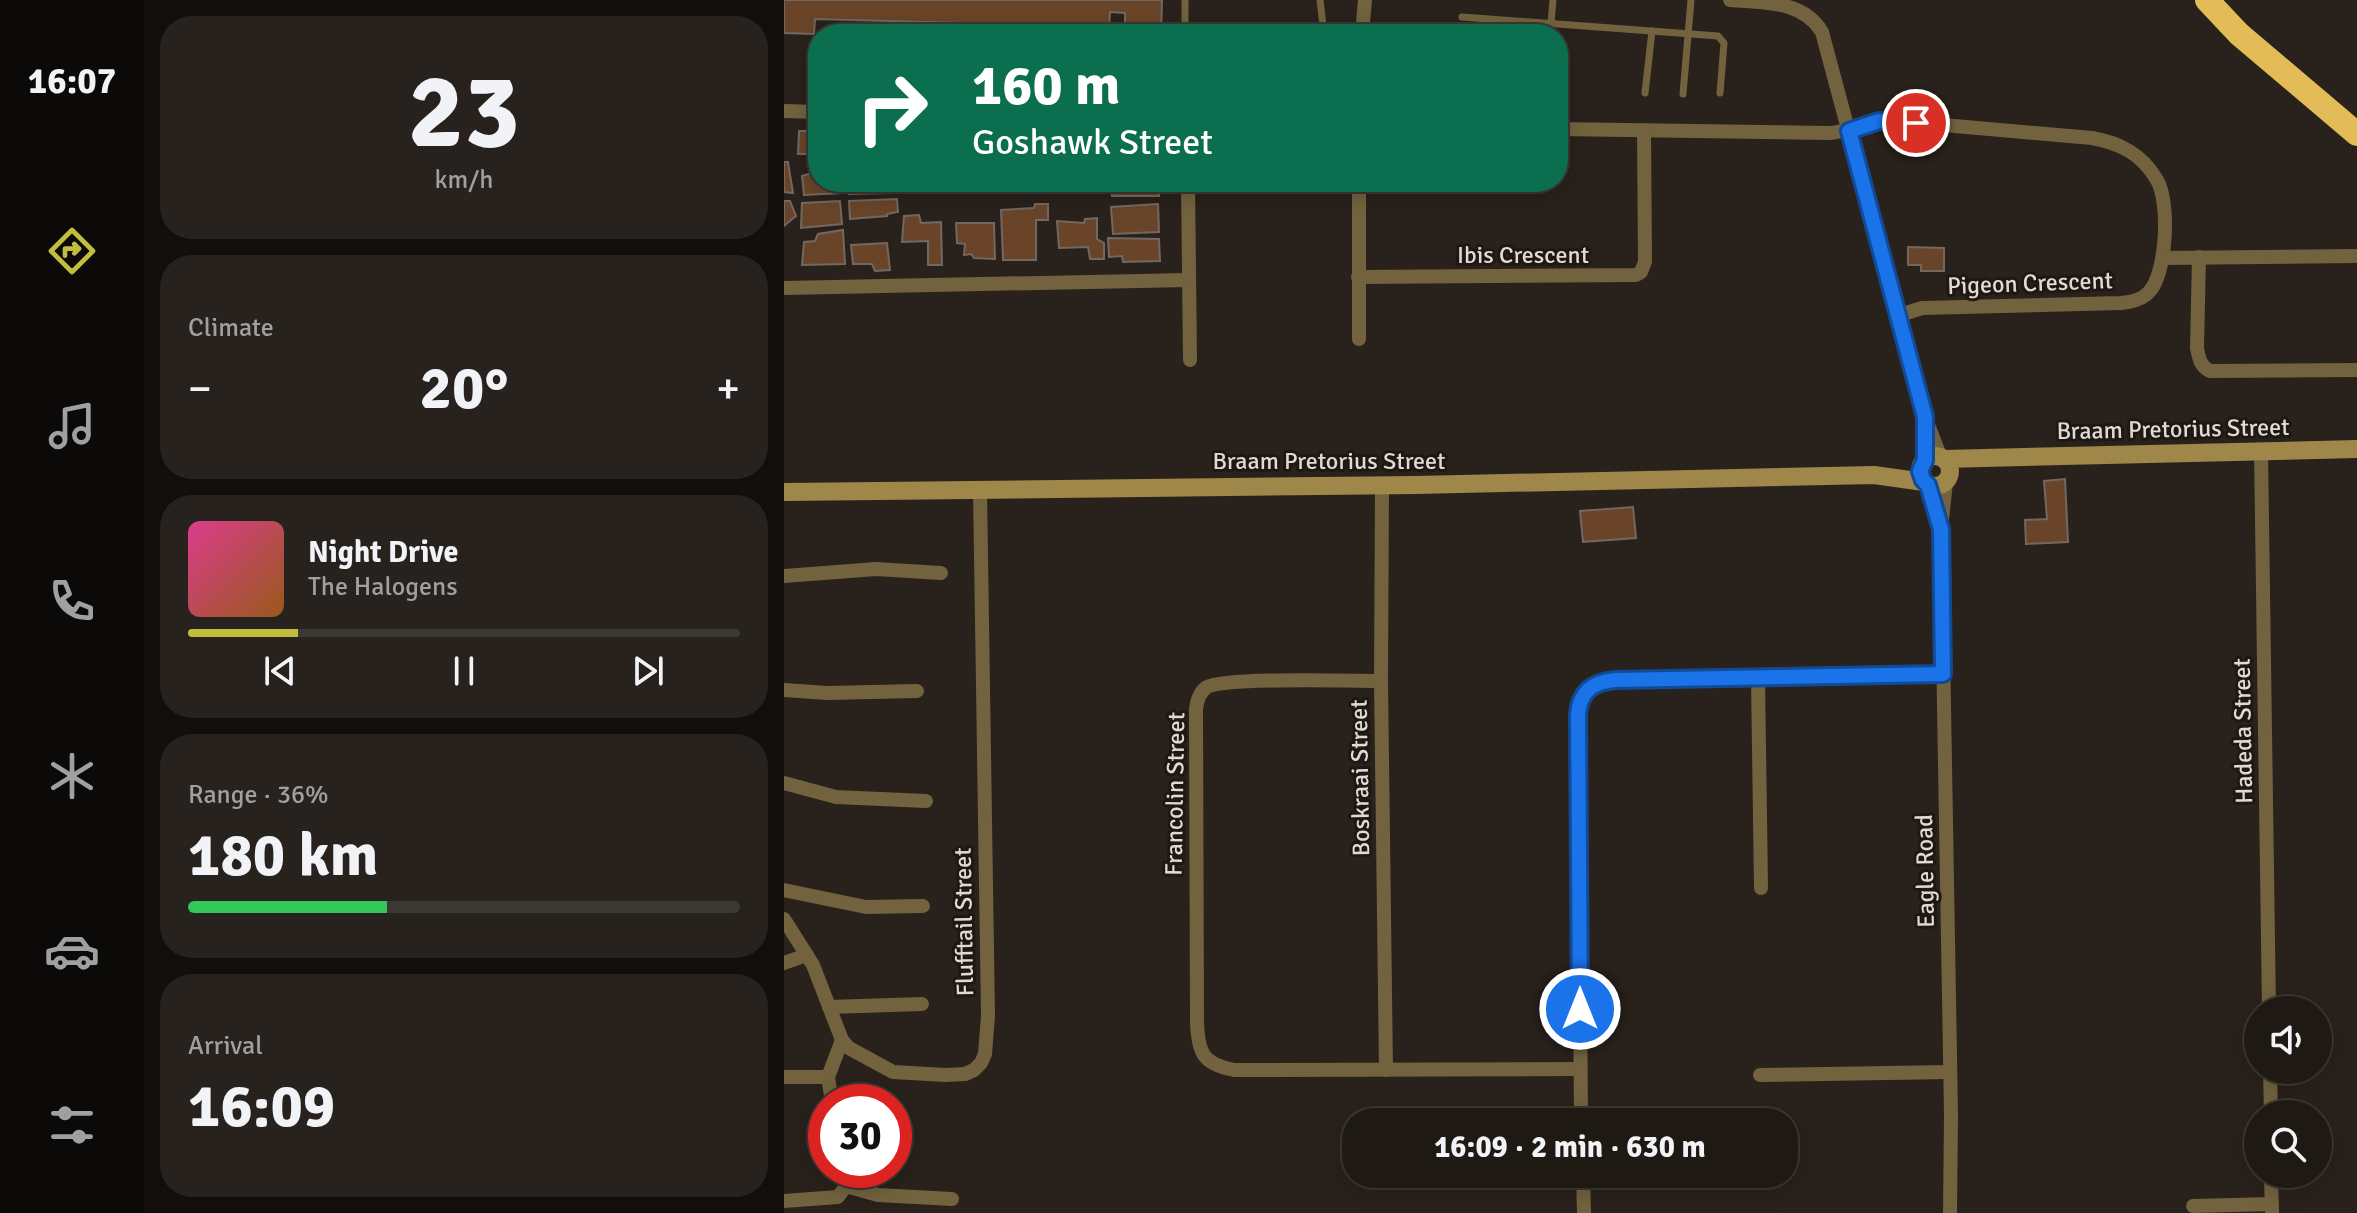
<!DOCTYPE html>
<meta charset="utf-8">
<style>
:root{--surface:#1f1914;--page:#27221d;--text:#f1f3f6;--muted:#a1a0a0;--line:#3c3834;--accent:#c3bd3e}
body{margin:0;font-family:Signika,sans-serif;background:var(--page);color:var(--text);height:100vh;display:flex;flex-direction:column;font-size:30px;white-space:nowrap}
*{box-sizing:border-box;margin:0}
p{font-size:26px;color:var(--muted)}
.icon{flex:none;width:44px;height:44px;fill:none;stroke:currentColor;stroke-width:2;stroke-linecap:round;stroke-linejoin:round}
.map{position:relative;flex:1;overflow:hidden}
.drawer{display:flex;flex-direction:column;gap:16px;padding:16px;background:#110e0b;width:640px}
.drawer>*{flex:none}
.banner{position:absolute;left:24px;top:24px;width:760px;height:168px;border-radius:32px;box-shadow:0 4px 20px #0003,0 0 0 2px var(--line);background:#0b6e4f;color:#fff;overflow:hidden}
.buttons{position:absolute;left:1460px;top:996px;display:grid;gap:16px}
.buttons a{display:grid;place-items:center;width:88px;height:88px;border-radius:50%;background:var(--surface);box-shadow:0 4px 20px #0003,0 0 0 2px var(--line);font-size:40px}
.speed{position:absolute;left:24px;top:1084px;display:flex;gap:16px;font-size:40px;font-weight:700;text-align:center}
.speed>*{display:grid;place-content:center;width:104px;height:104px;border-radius:50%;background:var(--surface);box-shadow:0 4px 20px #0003,0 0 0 2px var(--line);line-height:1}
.speed .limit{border:12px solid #d22;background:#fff;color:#111}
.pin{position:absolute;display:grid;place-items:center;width:68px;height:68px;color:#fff;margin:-34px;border:4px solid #fff;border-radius:50%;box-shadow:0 2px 8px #0007}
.me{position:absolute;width:88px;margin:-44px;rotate:0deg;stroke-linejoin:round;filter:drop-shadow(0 0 6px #0008)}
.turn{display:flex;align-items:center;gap:28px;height:168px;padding:0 32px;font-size:36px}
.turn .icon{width:104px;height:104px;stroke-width:2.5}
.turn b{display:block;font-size:56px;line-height:68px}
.big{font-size:60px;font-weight:800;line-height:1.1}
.drawer .card{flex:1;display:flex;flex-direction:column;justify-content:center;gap:12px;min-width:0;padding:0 28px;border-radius:32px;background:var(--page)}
.drawer .dial{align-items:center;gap:0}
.dial b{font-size:104px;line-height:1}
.song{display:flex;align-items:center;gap:24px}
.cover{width:96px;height:96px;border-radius:12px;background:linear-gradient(135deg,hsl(330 70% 55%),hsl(30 70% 35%))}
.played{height:8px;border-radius:4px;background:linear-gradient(90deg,var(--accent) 20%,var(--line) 20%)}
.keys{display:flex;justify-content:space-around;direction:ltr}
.heat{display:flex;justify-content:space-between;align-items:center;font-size:44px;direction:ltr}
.charge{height:12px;border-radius:6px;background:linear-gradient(90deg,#34c759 36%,var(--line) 0)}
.trip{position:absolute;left:558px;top:1108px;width:456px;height:80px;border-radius:32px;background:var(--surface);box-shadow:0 4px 20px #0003,0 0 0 2px var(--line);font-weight:800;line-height:80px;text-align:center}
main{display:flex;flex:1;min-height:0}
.dock{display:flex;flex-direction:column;width:144px;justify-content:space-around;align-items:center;background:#0c0a08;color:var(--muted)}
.dock .icon{width:56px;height:56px}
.dock .current{color:var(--accent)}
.dock b{font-size:36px;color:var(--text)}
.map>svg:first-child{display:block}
.building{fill:#694428;stroke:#726861;stroke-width:2}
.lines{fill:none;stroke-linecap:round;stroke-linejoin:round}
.lane{stroke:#72633e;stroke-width:7}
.street{stroke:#72633e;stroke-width:14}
.secondary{stroke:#9f8649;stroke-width:18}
.highway{stroke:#e3bb57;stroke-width:24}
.route-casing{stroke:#114b97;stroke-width:20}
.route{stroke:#1a73e8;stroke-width:14}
.labels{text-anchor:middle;stroke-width:6;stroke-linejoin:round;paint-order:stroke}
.street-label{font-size:24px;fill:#dfdad6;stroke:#1f1812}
</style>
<main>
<nav class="dock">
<b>16:07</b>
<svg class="icon current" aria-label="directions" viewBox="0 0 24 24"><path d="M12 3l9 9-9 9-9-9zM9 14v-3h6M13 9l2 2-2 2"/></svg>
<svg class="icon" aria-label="music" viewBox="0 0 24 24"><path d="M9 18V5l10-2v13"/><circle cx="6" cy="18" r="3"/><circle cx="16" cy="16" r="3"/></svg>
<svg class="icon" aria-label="phone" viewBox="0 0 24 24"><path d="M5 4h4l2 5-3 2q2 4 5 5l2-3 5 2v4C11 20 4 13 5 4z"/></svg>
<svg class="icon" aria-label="climate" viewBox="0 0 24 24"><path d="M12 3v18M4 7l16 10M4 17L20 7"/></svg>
<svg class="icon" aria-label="car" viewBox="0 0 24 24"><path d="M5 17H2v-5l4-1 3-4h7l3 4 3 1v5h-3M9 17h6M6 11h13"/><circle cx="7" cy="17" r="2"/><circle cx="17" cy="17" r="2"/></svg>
<svg class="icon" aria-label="filters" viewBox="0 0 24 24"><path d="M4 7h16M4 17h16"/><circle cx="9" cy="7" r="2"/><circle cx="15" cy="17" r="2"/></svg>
</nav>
<section class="drawer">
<div class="card dial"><b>23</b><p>km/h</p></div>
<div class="card"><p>Climate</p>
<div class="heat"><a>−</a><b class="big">20°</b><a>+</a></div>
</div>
<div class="card">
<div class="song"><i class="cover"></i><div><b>Night Drive</b><p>The Halogens</p></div></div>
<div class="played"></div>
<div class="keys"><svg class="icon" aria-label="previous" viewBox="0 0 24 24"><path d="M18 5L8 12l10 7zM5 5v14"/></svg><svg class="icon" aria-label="pause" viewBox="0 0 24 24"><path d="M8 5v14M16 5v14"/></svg><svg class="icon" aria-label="next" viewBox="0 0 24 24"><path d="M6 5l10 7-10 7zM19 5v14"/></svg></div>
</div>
<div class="card"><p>Range · 36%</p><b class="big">180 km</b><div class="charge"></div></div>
<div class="card"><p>Arrival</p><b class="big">16:09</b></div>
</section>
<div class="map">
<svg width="1573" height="1213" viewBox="0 0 1573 1213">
<rect width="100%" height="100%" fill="#29211b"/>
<!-- building -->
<g class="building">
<polygon points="0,0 378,0 377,34 341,34 341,13 326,12 325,32 308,31 307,34 256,34 256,25 31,19 30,34 0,33"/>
<polygon points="15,131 34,131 34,154 14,154"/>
<polygon points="0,162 4,162 9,193 0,192"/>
<polygon points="34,171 34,182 57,182 59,193 20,195 18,176"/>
<polygon points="66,182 106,182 106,193 65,194"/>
<polygon points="114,182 150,182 150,191 115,192"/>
<polygon points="329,182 375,182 375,196 328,196"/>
<polygon points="113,199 114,212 103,214 103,216 66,219 65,201"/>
<polygon points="0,201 6,201 12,216 0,226"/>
<polygon points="56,201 58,224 17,228 18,203"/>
<polygon points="251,204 264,204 264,220 252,220 252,260 219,260 217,210 250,208"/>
<polygon points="374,204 375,232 329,234 327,207"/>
<polygon points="135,215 137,223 157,222 158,265 144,265 144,241 118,242 120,216"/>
<polygon points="313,218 313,239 320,243 320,259 306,259 304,247 275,248 273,221 300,223 301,219"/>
<polygon points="172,223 210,223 211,259 190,258 187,254 180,255 181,244 173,243"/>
<polygon points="59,230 61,264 18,265 20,242 31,241 34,234"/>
<polygon points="324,238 375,239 376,261 339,262 338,256 325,257"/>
<polygon points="103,243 106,270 91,271 88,264 69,264 67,245"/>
<polygon points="1124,247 1160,248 1160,271 1137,271 1137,265 1124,265"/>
<polygon points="1281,479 1284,542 1242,544 1241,520 1263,519 1260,481"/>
<polygon points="849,507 852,538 799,542 796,511"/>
</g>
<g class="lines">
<!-- lane -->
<g class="lane">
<polyline points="536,0 540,34"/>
<polyline points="678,17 934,36 940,43 936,93"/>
<polyline points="767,23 769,0"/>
<polyline points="401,34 401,0"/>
<polyline points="861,93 868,31"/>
<polyline points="899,94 907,0"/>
</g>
<!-- street -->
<g class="street">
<path d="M946 0C980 3 1019 0 1038 32L1141 417 1157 458"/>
<polyline points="578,34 581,0"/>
<polyline points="0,111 34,112"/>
<path d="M774 129 1046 133C1066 131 1083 121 1103 120L1308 138C1336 143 1358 154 1373 180 1386 202 1383 273 1365 292 1358 300 1347 302 1337 303L1138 308 1116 315"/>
<polyline points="404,182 406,360"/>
<polyline points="575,182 575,339"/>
<path d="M1415 257 1413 348C1415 358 1416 366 1426 371L1573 370"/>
<polyline points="1379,258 1572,256"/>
<polyline points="574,277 852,275 857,272 861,262 860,132"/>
<polyline points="0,288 404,280"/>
<polyline points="1477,451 1485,1010"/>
<polyline points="1141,460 1142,429"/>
<polyline points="1162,482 1157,529 1167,1115 1166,1213"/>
<polyline points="598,485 597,681 602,1070"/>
<polyline points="1144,485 1155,525"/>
<polyline points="0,576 92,569 157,573"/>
<polyline points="974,678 977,888"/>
<path d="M597 681C568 681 441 677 423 687 415 692 413 701 412 709L413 1022C414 1053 419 1064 450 1070L796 1069"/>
<polyline points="0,690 43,693 133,691"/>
<polyline points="0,783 52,797 142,801"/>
<polyline points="0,890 82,907 139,906"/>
<polyline points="0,919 29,965 58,1040 65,1048 109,1072 162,1075 181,1074 190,1070 197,1063 201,1054 204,1016 196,490"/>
<polyline points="0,963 23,955"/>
<polyline points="45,1007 138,1004"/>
<polyline points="1486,1070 1487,1114"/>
<polyline points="976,1075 1166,1072"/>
<polyline points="0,1077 44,1077"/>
<polyline points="48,1102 44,1077 58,1040"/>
<path d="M797 1122 794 714C797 691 809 682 831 680L1159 674"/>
<polyline points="799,1174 800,1213"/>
<polyline points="1487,1174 1488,1213"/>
<polyline points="62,1186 94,1195 168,1199"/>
<polyline points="0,1201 54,1197 62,1186 59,1170"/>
<polyline points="1409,1206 1488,1204"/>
</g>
<!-- secondary -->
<g class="secondary">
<circle cx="1151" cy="471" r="15"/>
<polyline points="1160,459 1573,449"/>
<polyline points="0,492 632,485 1090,475 1140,482"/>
</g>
<!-- highway -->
<polyline class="highway" points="1423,0 1455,34 1573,134"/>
</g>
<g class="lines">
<!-- route casing -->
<g class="route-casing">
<path id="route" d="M796 1009 794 714C796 691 809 682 831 680L1159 674 1157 529 1144 485 1139 480 1136 471 1141 460V417L1065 131 1095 121 1132 123"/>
</g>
<!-- route -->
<use href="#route" class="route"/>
</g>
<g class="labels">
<!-- street labels -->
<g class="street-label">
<text x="739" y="263">Ibis Crescent</text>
<text transform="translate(1246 283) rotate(-2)" y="8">Pigeon Crescent</text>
<text transform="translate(1389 429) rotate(-1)" y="8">Braam Pretorius Street</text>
<text x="545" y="469">Braam Pretorius Street</text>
<text transform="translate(1459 731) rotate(-91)" y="8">Hadeda Street</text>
<text transform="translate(576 778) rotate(-91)" y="8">Boskraai Street</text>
<text transform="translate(391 794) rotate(-89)" y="8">Francolin Street</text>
<text transform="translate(1141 871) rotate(-91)" y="8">Eagle Road</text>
<text transform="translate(180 922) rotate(-91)" y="8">Flufftail Street</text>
</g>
</g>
</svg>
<div class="buttons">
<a><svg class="icon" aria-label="sound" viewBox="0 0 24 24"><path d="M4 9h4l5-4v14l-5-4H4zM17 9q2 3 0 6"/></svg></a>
<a><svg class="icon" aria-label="search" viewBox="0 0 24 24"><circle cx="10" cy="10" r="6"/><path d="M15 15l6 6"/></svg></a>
</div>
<div class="speed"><div class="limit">30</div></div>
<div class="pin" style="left:1132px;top:123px;background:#d93025"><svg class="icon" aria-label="arrive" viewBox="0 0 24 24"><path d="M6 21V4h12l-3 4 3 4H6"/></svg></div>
<svg class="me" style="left:796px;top:1009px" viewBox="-20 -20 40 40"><circle r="17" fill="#1a73e8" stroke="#fff" stroke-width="3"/><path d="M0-11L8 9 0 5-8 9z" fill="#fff"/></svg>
<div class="trip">16:09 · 2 min · 630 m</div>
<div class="banner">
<div class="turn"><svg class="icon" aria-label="right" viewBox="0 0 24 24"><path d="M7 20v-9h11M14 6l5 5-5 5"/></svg><div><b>160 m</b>Goshawk Street</div></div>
</div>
</div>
</main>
